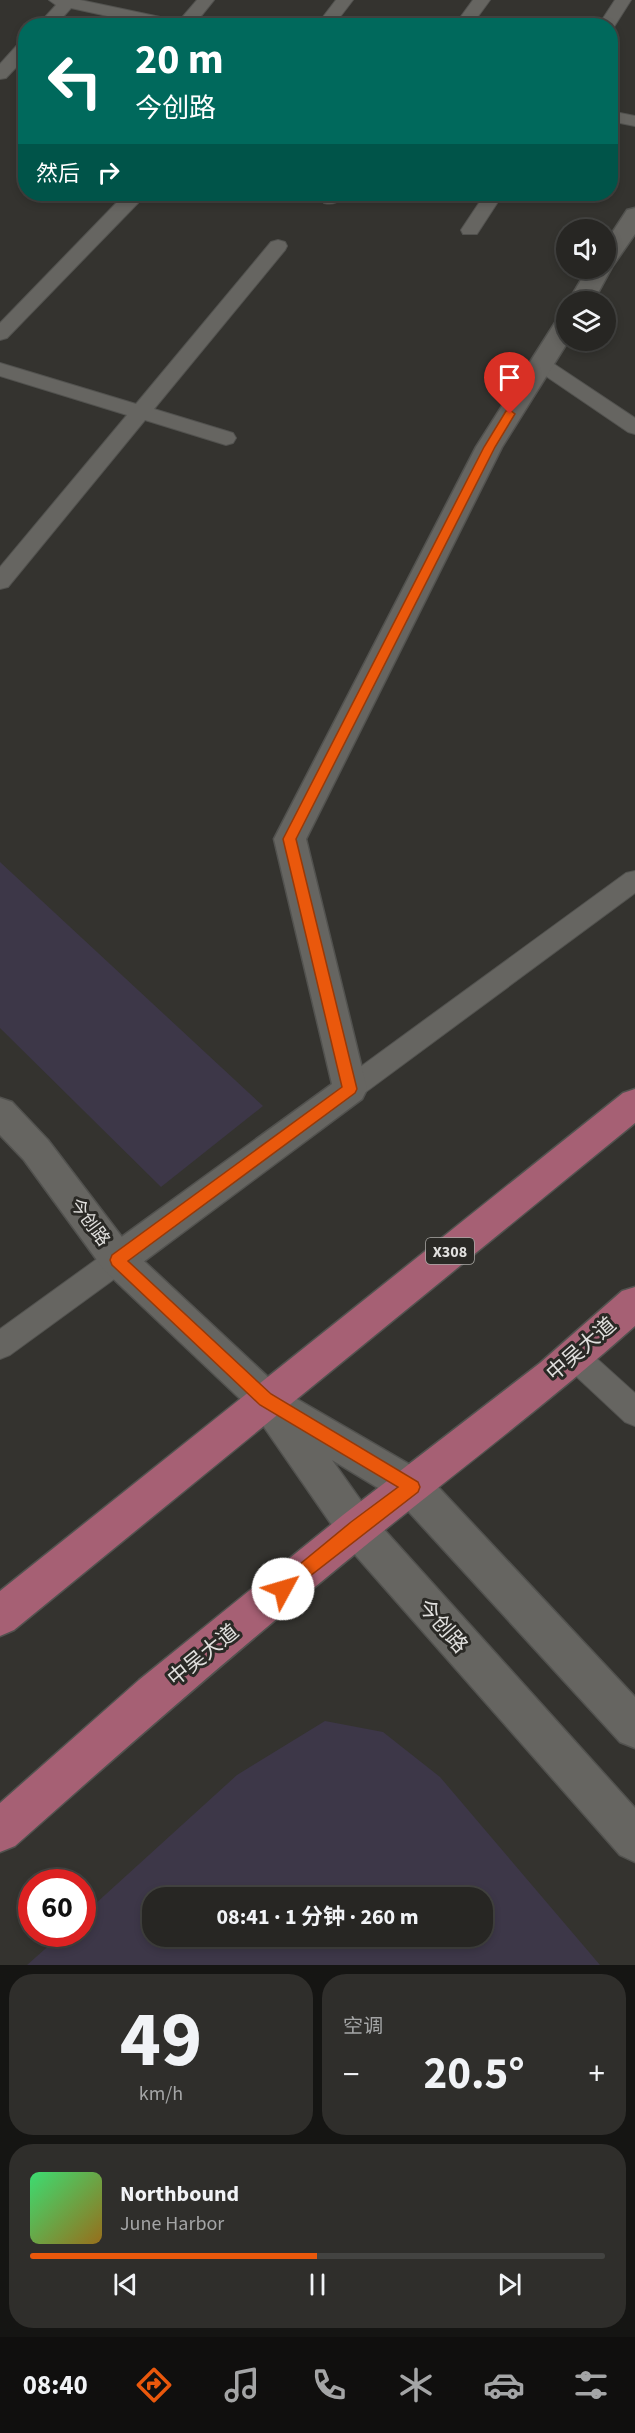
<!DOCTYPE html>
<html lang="zh">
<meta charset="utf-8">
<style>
:root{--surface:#272623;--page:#2f2e2b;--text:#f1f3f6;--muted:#a4a5a6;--line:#434341;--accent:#ea580c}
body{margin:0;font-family:"Source Sans 3","Noto Sans SC",sans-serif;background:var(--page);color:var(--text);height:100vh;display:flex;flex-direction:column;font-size:22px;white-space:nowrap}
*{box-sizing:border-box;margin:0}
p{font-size:20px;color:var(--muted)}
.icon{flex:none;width:33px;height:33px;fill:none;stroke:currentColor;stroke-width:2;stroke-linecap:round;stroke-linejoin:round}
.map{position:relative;height:1965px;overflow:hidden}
.side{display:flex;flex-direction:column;gap:9px;padding:9px;background:#151513;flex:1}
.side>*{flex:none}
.banner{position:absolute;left:18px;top:18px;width:600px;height:183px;border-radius:24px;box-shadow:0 3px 9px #0003,0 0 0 2px var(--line);background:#00695c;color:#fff;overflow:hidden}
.controls{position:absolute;left:556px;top:219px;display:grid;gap:12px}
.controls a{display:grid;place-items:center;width:60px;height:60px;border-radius:50%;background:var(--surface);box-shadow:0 3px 9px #0003,0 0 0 2px var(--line);font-size:30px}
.speed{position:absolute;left:18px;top:1869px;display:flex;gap:12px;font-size:30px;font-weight:700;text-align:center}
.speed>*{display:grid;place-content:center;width:78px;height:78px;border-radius:50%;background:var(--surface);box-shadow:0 3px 9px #0003,0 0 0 2px var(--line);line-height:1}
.speed .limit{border:9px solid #d22;background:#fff;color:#111}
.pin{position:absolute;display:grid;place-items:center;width:51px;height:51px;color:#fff;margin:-62px -26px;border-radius:50% 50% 50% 0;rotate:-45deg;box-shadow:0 0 6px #0007}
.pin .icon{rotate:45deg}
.me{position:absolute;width:66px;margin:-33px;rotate:51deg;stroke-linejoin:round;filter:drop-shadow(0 0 4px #0008)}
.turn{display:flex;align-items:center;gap:21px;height:126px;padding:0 18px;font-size:27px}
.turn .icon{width:78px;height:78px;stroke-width:2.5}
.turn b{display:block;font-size:42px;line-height:51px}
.then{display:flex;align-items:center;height:57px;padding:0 18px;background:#0003;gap:12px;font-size:22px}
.big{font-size:45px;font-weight:700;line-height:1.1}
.side .widget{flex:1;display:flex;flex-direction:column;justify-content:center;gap:9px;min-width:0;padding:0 21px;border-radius:24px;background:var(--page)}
.side .dial{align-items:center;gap:0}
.dial b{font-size:78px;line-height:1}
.song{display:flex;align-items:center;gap:18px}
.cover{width:72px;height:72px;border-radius:9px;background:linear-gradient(135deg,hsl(140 70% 55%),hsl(40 70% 35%))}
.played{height:6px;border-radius:3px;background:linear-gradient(90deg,var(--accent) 50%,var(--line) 50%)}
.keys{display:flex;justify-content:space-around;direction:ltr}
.heat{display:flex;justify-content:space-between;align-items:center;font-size:33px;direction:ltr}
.side .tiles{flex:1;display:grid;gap:9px;grid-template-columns:1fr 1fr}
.widget:last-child{grid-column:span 2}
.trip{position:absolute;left:142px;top:1887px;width:351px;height:60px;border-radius:24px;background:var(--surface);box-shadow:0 3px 9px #0003,0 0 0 2px var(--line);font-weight:700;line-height:60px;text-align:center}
.menu{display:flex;height:96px;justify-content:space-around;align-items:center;background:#100f0e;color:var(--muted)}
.menu .icon{width:42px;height:42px}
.menu .on{color:var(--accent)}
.menu b{font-size:27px;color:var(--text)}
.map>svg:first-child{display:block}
.commercial{fill:#3d3748;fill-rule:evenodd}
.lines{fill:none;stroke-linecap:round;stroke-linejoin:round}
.service-casing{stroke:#52524f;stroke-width:2}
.minor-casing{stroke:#52524f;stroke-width:3}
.secondary-casing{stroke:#52524f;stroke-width:3}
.primary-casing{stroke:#52524f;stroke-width:3}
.service{fill:#666561;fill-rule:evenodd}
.minor{fill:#666561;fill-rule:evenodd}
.secondary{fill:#666561;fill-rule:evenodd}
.primary{fill:#a66074;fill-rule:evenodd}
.route{fill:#ea580c;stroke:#983908;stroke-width:1.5}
.labels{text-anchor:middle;stroke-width:6;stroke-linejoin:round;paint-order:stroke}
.shield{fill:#2a2925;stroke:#aaa9a6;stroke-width:1.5}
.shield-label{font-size:16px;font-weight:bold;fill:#e1e0de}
.street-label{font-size:18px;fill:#e1e0de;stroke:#2a2925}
.near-street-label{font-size:21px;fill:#e1e0de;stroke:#2a2925}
</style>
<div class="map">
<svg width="635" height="1965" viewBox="0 0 635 1965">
<rect width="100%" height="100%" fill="#34332f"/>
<!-- commercial -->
<g class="commercial">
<polygon points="0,862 263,1106 161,1187 0,1028"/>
<path d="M325 1721 383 1732 440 1777 600 1965H27L62 1934H82L83 1915 237 1775ZM153 1898H483V1936H153Z"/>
</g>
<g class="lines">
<!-- service casing -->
<g class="service-casing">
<g id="service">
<polygon points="49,0 80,0 179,21 197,0 214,0 193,26 153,26 71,8 55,26 37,26 56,5"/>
<polygon points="336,0 353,0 333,26 316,26"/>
<polygon points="473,0 490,0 471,26 454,26"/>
<polygon points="615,0 631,0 612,30 610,26 598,26"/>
<polygon points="26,41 26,57 6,78 0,79 0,64 20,42"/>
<polygon points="610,111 635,116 635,126 610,121"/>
<polygon points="131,194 138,195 140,199 138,203 7,338 0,340 0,323 124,195"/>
<path d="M326 194H344C338 202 335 205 324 203L322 199Z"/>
<polygon points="485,194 503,194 477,234 463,234 461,230"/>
<polygon points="278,240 285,242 287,246 285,250 154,409 233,433 236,438 233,443 226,445 145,420 8,587 0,589 0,567 127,415 0,376 0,363 136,404 271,242"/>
<polygon points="541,358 548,360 635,418 635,434 628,432 534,368 531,364 534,360"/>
<polygon points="635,871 635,893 359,1097 350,1100 341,1097 337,1089 341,1081 626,873"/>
<polygon points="118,1248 128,1251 132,1260 128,1269 10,1355 0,1359 0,1329 108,1251"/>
<polygon points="574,1343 584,1347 635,1393 635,1426 625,1422 564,1365 560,1356 564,1347"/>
</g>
</g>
<!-- minor casing -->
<g class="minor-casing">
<g id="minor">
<polygon points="635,208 635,234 612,267 593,302 568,302 588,268 606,268 606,242 627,210"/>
<polygon points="567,315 569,340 502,447 306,839 367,1089 362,1099 131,1271 118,1276 105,1271 100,1260 105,1249 332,1084 274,839 476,447 558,318"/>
</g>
</g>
<!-- secondary casing -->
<g class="secondary-casing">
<polygon id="secondary" points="0,1098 12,1102 48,1140 131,1249 283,1391 426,1474 635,1697 635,1748 620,1742 398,1500 332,1460 371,1515 635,1808 635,1862 620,1855 343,1541 253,1411 105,1271 24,1160 0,1135"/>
</g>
<!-- primary casing -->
<g class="primary-casing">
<g id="primary">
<polygon points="635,1089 635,1123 14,1630 0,1636 0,1591 623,1093"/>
<path d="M635 1287V1326C550 1402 459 1470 371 1541 249 1640 132 1742 15 1846L0 1852V1803L139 1680 343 1515 540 1363 622 1291Z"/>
</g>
</g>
<!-- service -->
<use href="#service" class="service"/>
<!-- minor -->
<use href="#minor" class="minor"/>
<!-- secondary -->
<use href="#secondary" class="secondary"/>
<!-- primary -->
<use href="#primary" class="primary"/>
</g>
<!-- route -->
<polygon class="route" points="510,410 515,414 495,447 296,839 357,1089 355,1093 128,1261 271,1394 418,1482 420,1487 418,1492 283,1597 277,1594 275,1589 277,1583 351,1522 398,1487 260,1405 112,1265 110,1260 112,1255 342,1087 283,839 484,447 506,411"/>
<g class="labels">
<!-- shield labels -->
<rect class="shield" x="426" y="1238" width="48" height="26" rx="4.5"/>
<g class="shield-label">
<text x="450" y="1257">X308</text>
</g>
<!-- street labels -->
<g class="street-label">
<text transform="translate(90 1222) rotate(54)" y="6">今创路</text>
</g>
<!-- near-street labels -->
<g class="near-street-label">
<text transform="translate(581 1349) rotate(-41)" y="7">中吴大道</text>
<text transform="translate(443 1626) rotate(49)" y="7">今创路</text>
<text transform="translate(203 1655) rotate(-39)" y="7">中吴大道</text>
</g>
</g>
</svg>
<div class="controls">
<a><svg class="icon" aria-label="sound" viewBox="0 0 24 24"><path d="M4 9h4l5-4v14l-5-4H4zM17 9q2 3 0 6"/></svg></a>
<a><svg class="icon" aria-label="layers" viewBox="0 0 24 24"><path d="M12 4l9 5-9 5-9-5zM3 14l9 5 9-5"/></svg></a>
</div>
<div class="speed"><div class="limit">60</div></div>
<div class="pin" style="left:510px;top:414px;background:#d93025"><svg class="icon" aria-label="arrive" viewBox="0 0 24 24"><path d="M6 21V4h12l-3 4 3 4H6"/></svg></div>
<svg class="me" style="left:283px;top:1589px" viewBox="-20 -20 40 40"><circle r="19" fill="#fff"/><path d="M0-13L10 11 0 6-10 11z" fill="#ea580c"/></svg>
<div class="trip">08:41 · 1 分钟 · 260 m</div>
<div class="banner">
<div class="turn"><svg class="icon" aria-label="left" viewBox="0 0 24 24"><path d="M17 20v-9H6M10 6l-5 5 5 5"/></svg><div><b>20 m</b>今创路</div></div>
<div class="then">然后<svg class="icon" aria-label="right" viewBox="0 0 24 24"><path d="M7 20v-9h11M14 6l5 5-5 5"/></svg></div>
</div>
</div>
<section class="side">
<div class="tiles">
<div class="widget dial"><b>49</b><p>km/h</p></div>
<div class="widget"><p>空调</p>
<div class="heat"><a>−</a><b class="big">20.5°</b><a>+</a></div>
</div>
<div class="widget">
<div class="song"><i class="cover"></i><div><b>Northbound</b><p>June Harbor</p></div></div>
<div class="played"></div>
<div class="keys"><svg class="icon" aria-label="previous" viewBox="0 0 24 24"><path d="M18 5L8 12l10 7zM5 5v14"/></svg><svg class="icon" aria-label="pause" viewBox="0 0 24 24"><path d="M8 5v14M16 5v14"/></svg><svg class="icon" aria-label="next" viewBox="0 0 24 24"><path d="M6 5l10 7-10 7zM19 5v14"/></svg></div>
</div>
</div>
</section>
<nav class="menu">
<b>08:40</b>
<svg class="icon on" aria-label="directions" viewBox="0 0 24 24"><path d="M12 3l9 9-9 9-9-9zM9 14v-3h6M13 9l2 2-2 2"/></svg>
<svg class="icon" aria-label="music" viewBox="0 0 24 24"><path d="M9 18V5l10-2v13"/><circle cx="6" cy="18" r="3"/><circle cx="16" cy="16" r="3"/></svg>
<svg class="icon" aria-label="phone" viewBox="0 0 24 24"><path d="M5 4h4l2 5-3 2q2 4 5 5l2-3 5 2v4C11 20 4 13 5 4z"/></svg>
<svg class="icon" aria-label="climate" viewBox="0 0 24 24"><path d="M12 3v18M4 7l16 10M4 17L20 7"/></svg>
<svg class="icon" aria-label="car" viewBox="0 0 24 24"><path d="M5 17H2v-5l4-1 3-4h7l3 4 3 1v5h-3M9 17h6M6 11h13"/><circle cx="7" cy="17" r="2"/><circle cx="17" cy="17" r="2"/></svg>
<svg class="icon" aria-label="filters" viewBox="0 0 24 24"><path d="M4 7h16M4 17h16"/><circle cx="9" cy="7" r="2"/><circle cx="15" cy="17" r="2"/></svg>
</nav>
